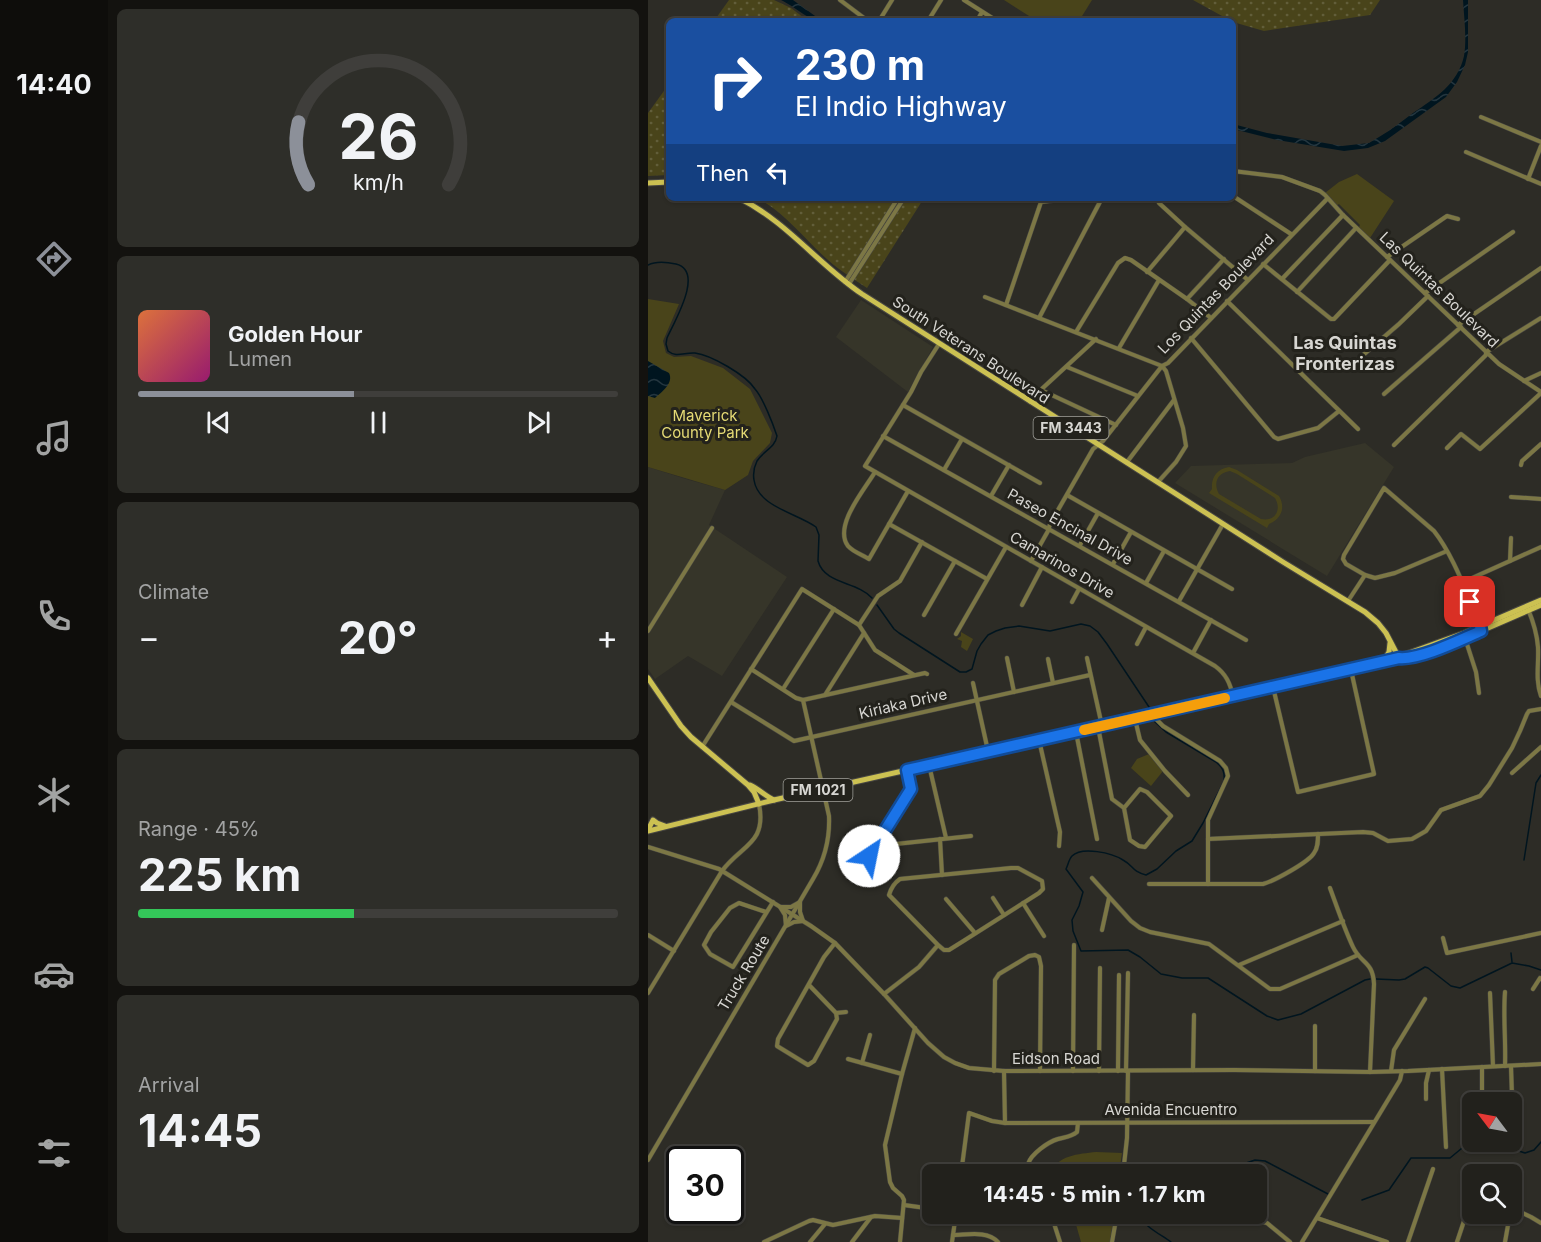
<!DOCTYPE html>
<meta charset="utf-8">
<style>
:root{--surface:#22211c;--page:#2e2e29;--text:#f1f3f6;--muted:#a2a3a3;--line:#3f3e3b;--accent:#8c9099}
body{margin:0;font-family:Inter,sans-serif;background:var(--page);color:var(--text);height:100vh;display:flex;flex-direction:column;font-size:22px;white-space:nowrap}
*{box-sizing:border-box;margin:0}
p{font-size:20px;color:var(--muted)}
.icon{flex:none;width:33px;height:33px;fill:none;stroke:currentColor;stroke-width:2;stroke-linecap:round;stroke-linejoin:round}
.map{position:relative;flex:1;overflow:hidden}
.details{display:flex;flex-direction:column;gap:9px;padding:9px;background:#13120f;width:540px}
.details>*{flex:none}
.banner{position:absolute;left:18px;top:18px;width:570px;height:183px;border-radius:9px;box-shadow:0 2px 4px #0004,0 0 0 2px var(--line);background:#1a4fa0;color:#fff;overflow:hidden}
.needle{width:39px;rotate:302deg}
.controls{position:absolute;left:814px;top:1092px;display:grid;gap:12px}
.controls a{display:grid;place-items:center;width:60px;height:60px;border-radius:9px;background:var(--surface);box-shadow:0 2px 4px #0004,0 0 0 2px var(--line);font-size:30px}
.speed{position:absolute;left:18px;top:1146px;display:flex;gap:12px;font-size:30px;font-weight:700;text-align:center}
.speed>*{display:grid;place-content:center;width:78px;height:78px;border-radius:50%;background:var(--surface);box-shadow:0 2px 4px #0004,0 0 0 2px var(--line);line-height:1}
.speed .limit{border:3px solid #111;border-radius:9px;background:#fff;color:#111}
.pin{position:absolute;display:grid;place-items:center;width:51px;height:51px;color:#fff;margin:-26px;border-radius:12px;box-shadow:0 3px 9px #0006}
.me{position:absolute;width:66px;margin:-33px;rotate:34deg;stroke-linejoin:round;filter:drop-shadow(0 0 4px #0008)}
.turn{display:flex;align-items:center;gap:21px;height:126px;padding:0 30px;font-size:27px}
.turn .icon{width:78px;height:78px;stroke-width:2.5}
.turn b{display:block;font-size:42px;line-height:51px}
.then{display:flex;align-items:center;height:57px;padding:0 30px;background:#0003;gap:12px;font-size:22px}
.big{font-size:45px;font-weight:700;line-height:1.1}
.details .tile{flex:1;display:flex;flex-direction:column;justify-content:center;gap:9px;min-width:0;padding:0 21px;border-radius:9px;background:var(--page)}
.details .dial{align-items:center;gap:0}
.dial svg{height:156px;overflow:visible;fill:none;stroke:var(--line);stroke-width:7;stroke-linecap:round;text-anchor:middle}
.dial text{fill:var(--text);stroke:none}
.song{display:flex;align-items:center;gap:18px}
.cover{width:72px;height:72px;border-radius:9px;background:linear-gradient(135deg,hsl(20 70% 55%),hsl(320 70% 35%))}
.played{height:6px;border-radius:3px;background:linear-gradient(90deg,var(--accent) 45%,var(--line) 45%)}
.keys{display:flex;justify-content:space-around;direction:ltr}
.heat{display:flex;justify-content:space-between;align-items:center;font-size:33px;direction:ltr}
.charge{height:9px;border-radius:4px;background:linear-gradient(90deg,#34c759 45%,var(--line) 0)}
.trip{position:absolute;left:274px;top:1164px;width:345px;height:60px;border-radius:9px;background:var(--surface);box-shadow:0 2px 4px #0004,0 0 0 2px var(--line);font-weight:700;line-height:60px;text-align:center}
main{display:flex;flex:1;min-height:0}
.tabs{display:flex;flex-direction:column;width:108px;justify-content:space-around;align-items:center;background:#0e0d0b;color:var(--muted)}
.tabs .icon{width:42px;height:42px}
.tabs .selected{color:var(--accent)}
.tabs b{font-size:27px;color:var(--text)}
.map>svg:first-child{display:block}
.built{fill:#363529}
.grass{fill:url(#grass-dots)}
.park{fill:#49441a;fill-rule:evenodd}
.water{fill:url(#water-waves)}
.lines{fill:none;stroke-linecap:round;stroke-linejoin:round}
.stream{stroke:#00151f;stroke-width:1.5}
.minor-casing{stroke:#484742;stroke-width:5}
.major-casing{stroke:#484742;stroke-width:7}
.minor{stroke:#7c7745;stroke-width:4}
.major{stroke:#ccc152;stroke-width:5}
.route-casing{stroke:#114b97;stroke-width:15}
.route{stroke:#1a73e8;stroke-width:10}
.slow{stroke:#f59e0b;stroke-width:10}
.labels{text-anchor:middle;stroke-width:6;stroke-linejoin:round;paint-order:stroke}
.shield{fill:#23221c;stroke:#a1a09b;stroke-width:1.5}
.shield-label{font-size:14px;font-weight:bold;fill:#d7d6d2}
.street-label{font-size:15px;fill:#d7d6d2;stroke:#23221c}
.park-label{font-size:15px;fill:#e6db75;stroke:#23221c}
.quarter-label{font-size:18px;font-weight:bold;fill:#d7d6d2;stroke:#23221c}
</style>
<main>
<nav class="tabs">
<b>14:40</b>
<svg class="icon selected" aria-label="directions" viewBox="0 0 24 24"><path d="M12 3l9 9-9 9-9-9zM9 14v-3h6M13 9l2 2-2 2"/></svg>
<svg class="icon" aria-label="music" viewBox="0 0 24 24"><path d="M9 18V5l10-2v13"/><circle cx="6" cy="18" r="3"/><circle cx="16" cy="16" r="3"/></svg>
<svg class="icon" aria-label="phone" viewBox="0 0 24 24"><path d="M5 4h4l2 5-3 2q2 4 5 5l2-3 5 2v4C11 20 4 13 5 4z"/></svg>
<svg class="icon" aria-label="climate" viewBox="0 0 24 24"><path d="M12 3v18M4 7l16 10M4 17L20 7"/></svg>
<svg class="icon" aria-label="car" viewBox="0 0 24 24"><path d="M5 17H2v-5l4-1 3-4h7l3 4 3 1v5h-3M9 17h6M6 11h13"/><circle cx="7" cy="17" r="2"/><circle cx="17" cy="17" r="2"/></svg>
<svg class="icon" aria-label="filters" viewBox="0 0 24 24"><path d="M4 7h16M4 17h16"/><circle cx="9" cy="7" r="2"/><circle cx="15" cy="17" r="2"/></svg>
</nav>
<section class="details">
<div class="tile dial"><svg viewBox="0 0 100 80">
<path d="M14 69A42 42 0 1 1 86 69"/>
<path d="M14 69A42 42 0 0 1 9 37" stroke="#8c9099"/>
<text x="50" y="56" font-size="32" font-weight="700">26</text>
<text x="50" y="72" font-size="11">km/h</text>
</svg></div>
<div class="tile">
<div class="song"><i class="cover"></i><div><b>Golden Hour</b><p>Lumen</p></div></div>
<div class="played"></div>
<div class="keys"><svg class="icon" aria-label="previous" viewBox="0 0 24 24"><path d="M18 5L8 12l10 7zM5 5v14"/></svg><svg class="icon" aria-label="pause" viewBox="0 0 24 24"><path d="M8 5v14M16 5v14"/></svg><svg class="icon" aria-label="next" viewBox="0 0 24 24"><path d="M6 5l10 7-10 7zM19 5v14"/></svg></div>
</div>
<div class="tile"><p>Climate</p>
<div class="heat"><a>−</a><b class="big">20°</b><a>+</a></div>
</div>
<div class="tile"><p>Range · 45%</p><b class="big">225 km</b><div class="charge"></div></div>
<div class="tile"><p>Arrival</p><b class="big">14:45</b></div>
</section>
<div class="map">
<svg width="893" height="1242" viewBox="0 0 893 1242">
<defs>
<pattern id="grass-dots" width="8" height="8" patternUnits="userSpaceOnUse" patternTransform="scale(1.5)"><rect width="8" height="8" fill="#49441a"/><path d="M2 2h.1M6 6h.1" fill="none" stroke="#625e3a" stroke-width="1.8" stroke-linecap="round"/></pattern>
<pattern id="water-waves" width="16" height="10" patternUnits="userSpaceOnUse" patternTransform="scale(1.5)"><rect width="16" height="10" fill="#00151f"/><path d="M0 5q4-4 8 0t8 0" fill="none" stroke="#24363f"/></pattern>
</defs>
<rect width="100%" height="100%" fill="#2d2c26"/>
<!-- built -->
<g class="built">
<polygon points="213,300 285,347 260,392 188,337"/>
<polygon points="717,443 746,467 679,576 527,483 543,466 644,463 657,457"/>
<polygon points="0,467 38,479 77,490 61,525 139,577 74,676 40,656 7,679 0,669"/>
</g>
<!-- grass -->
<g class="grass">
<polygon points="81,0 126,0 143,8 160,21 66,21"/>
<polygon points="545,0 732,0 722,15 616,31 585,22"/>
<polygon points="21,84 21,175 0,176 0,113"/>
<path d="M109 198H276L219 288C206 279 192 271 180 260 157 240 137 212 109 198Z"/>
</g>
<!-- park -->
<g class="park">
<polygon points="356,0 444,0 431,21 389,21"/>
<polygon points="709,174 746,201 722,238 711,227 712,225 691,204 688,206 677,193 691,182"/>
<polygon points="0,299 31,304 15,341 18,353 26,357 43,356 75,368 102,389 124,433 122,443 105,461 100,475 77,490 0,467"/>
<path d="M581 467 589 470 631 496C638 508 633 519 621 524L619 528 561 493 564 489C563 477 569 469 581 467ZM582 471 589 474 627 498C634 510 627 522 613 519L571 494C565 483 569 473 582 471Z"/>
<polygon points="313,632 325,639 319,651 313,647 314,641 309,639 313,636"/>
<polygon points="501,754 515,771 503,786 483,768 489,759"/>
<path d="M448 1152 474 1153 471 1174H403C408 1155 431 1154 448 1152Z"/>
<polygon points="425,1214 466,1214 462,1242 433,1242"/>
</g>
<!-- water -->
<g class="water">
<path d="M133 0H145L174 21C161 21 146 6 133 0Z"/>
<path d="M815 0H820V52L817 65 809 82 798 97 737 141 720 148 696 151 629 140 585 129V124L619 133 694 146 721 143 731 137C743 130 754 121 765 113 787 98 810 84 816 56 819 38 816 18 815 0Z"/>
<path d="M0 361 21 373C26 383 14 392 7 398L0 396Z"/>
</g>
<g class="lines">
<!-- stream -->
<g class="stream">
<path d="M0 265C8 261 18 262 28 264 57 271 26 322 19 338L18 344 20 351C28 358 37 352 47 353 63 355 98 375 107 389 115 398 125 424 129 436 127 448 115 451 109 461 106 467 105 474 106 480 110 507 149 513 168 527L171 535 170 561C177 585 209 581 224 598"/>
<polyline points="229,605 246,629 251,633 312,672 318,672 324,669 329,651 333,644 340,635 348,631 357,628 371,626 402,631 433,624 442,626 450,632 459,644 501,707"/>
<path d="M507 722 518 732 568 762C575 768 577 772 576 781L555 823 544 841 528 851 509 869 498 875C483 871 486 866 475 860 464 853 434 846 424 856 421 859 420 865 418 869L435 892 431 906 424 920 425 931 433 951 480 950 492 957 513 974 534 978H560L619 1016 630 1020 653 1014 717 980 722 979"/>
<polyline points="876,860 888,783 893,775"/>
<polyline points="863,953 864,962"/>
<polyline points="728,979 751,980 757,979 777,967 780,968 803,986 812,988 864,963 881,966 893,970"/>
<polyline points="843,1142 877,1153 886,1150 893,1142"/>
<polyline points="566,1174 607,1160 617,1161 680,1194"/>
<polyline points="714,1200 741,1190 763,1158 802,1158 825,1139"/>
<path d="M491 1214C495 1226 512 1234 523 1242"/>
</g>
<!-- minor casing -->
<g class="minor-casing">
<g id="minor">
<polyline points="192,0 220,21"/>
<polyline points="316,0 349,21"/>
<polyline points="231,21 244,0"/>
<polyline points="280,21 293,0"/>
<polyline points="329,21 334,12"/>
<polyline points="833,117 893,142"/>
<polyline points="818,152 893,184"/>
<polyline points="585,171 634,177 672,191 677,195 695,215 851,364 893,392"/>
<polyline points="880,179 893,146"/>
<polyline points="585,196 643,234"/>
<polyline points="511,203 537,227 600,280"/>
<polyline points="739,257 796,218 799,216 810,219"/>
<polyline points="615,264 683,319 686,319 742,260"/>
<polyline points="499,272 537,227"/>
<polyline points="634,279 695,215"/>
<polyline points="197,282 250,198"/>
<polyline points="201,284 256,198"/>
<polyline points="649,292 708,228"/>
<polyline points="777,293 865,232"/>
<polyline points="337,297 514,366"/>
<polyline points="539,299 576,259"/>
<polyline points="579,301 710,429"/>
<polyline points="358,305 393,202 426,198"/>
<polyline points="391,318 454,198"/>
<polyline points="810,325 893,268"/>
<polyline points="428,332 470,263 477,258 483,260 539,299 563,318"/>
<polyline points="543,338 626,437 630,439 670,428 691,411"/>
<path d="M291 344 273 372 263 392 217 466 567 666C578 674 582 683 585 696"/>
<polyline points="471,348 511,280"/>
<polyline points="707,362 751,324 780,296"/>
<polyline points="419,367 490,396"/>
<polyline points="876,381 893,373"/>
<polyline points="393,390 468,425"/>
<polyline points="736,394 813,327"/>
<polyline points="382,402 385,397 448,339"/>
<polyline points="255,405 392,483"/>
<polyline points="235,436 598,640"/>
<polyline points="746,445 838,355 838,352 893,318"/>
<polyline points="799,448 813,434 832,449 893,393"/>
<polyline points="479,462 526,400"/>
<polyline points="873,465 874,461 893,444"/>
<polyline points="296,470 314,439"/>
<path d="M227 472C217 489 185 526 200 546 205 552 215 555 221 559L260 491"/>
<polyline points="510,482 528,462 538,446 535,428 518,371 514,366"/>
<polyline points="419,495 584,589"/>
<polyline points="343,496 361,465"/>
<polyline points="863,497 893,499"/>
<polyline points="241,524 339,579"/>
<polyline points="432,545 450,513"/>
<path d="M799 551 747 573 727 578 717 575 698 564 695 559 696 555 736 488 786 531C805 555 818 592 831 621L832 628"/>
<polyline points="383,561 400,531 402,524 445,449 455,441 514,366 520,363 679,199"/>
<polyline points="862,561 863,538"/>
<polyline points="465,564 483,532"/>
<polyline points="498,583 516,551"/>
<polyline points="813,583 893,547"/>
<polyline points="531,601 575,524"/>
<polyline points="700,601 717,575"/>
<polyline points="424,602 431,589"/>
<polyline points="374,605 394,567"/>
<path d="M880 609C885 621 889 634 890 647 891 664 887 679 893 696"/>
<polyline points="276,615 307,561"/>
<polyline points="211,625 230,596 252,581 274,542"/>
<polyline points="0,631 64,528"/>
<polyline points="308,634 358,547"/>
<polyline points="817,638 828,672 831,693"/>
<polyline points="489,644 498,627"/>
<polyline points="545,653 563,620"/>
<polyline points="359,658 366,692"/>
<polyline points="439,658 454,726"/>
<polyline points="400,659 405,683"/>
<polyline points="325,683 340,751"/>
<polyline points="625,687 650,792 726,774 703,670"/>
<polyline points="135,689 186,609"/>
<polyline points="177,695 216,633"/>
<polyline points="155,700 277,673 279,674"/>
<polyline points="83,702 146,741 442,675"/>
<polyline points="507,714 508,719 515,726 572,761 578,768 580,776 560,820 560,884"/>
<polyline points="487,719 492,740 517,771 540,795"/>
<polyline points="450,727 464,799 476,808 482,840 491,846 497,847 523,816 499,792 492,789 476,808"/>
<polyline points="428,732 449,839"/>
<polyline points="391,740 412,832 411,846"/>
<polyline points="54,747 154,589 211,625 227,650 266,675"/>
<polyline points="281,765 298,838"/>
<polyline points="864,773 893,747"/>
<polyline points="292,839 294,875"/>
<polyline points="560,839 715,832 725,833 740,841 764,839 778,831 793,810 832,796 841,785 864,748 872,731 879,714 881,711 893,709"/>
<polyline points="229,846 323,836"/>
<polyline points="0,847 71,869 163,926 187,943 236,994 280,1043 296,1057 307,1063 321,1068 356,1071 586,1070 722,1072 760,1071 893,1064"/>
<polyline points="214,866 242,824 263,789 263,784 259,770"/>
<polyline points="444,878 483,921 492,928 502,932 561,944 622,989 632,989 710,955"/>
<path d="M501 884H615C626 881 661 862 666 853 670 848 670 841 670 834"/>
<path d="M682 888C689 907 696 928 705 947 713 964 725 961 726 984L722 1072"/>
<polyline points="345,898 356,915"/>
<polyline points="298,899 327,933"/>
<polygon points="152,902 152,912 155,921 146,922 138,926 137,915 132,907 143,907"/>
<polyline points="375,903 396,936"/>
<polyline points="118,912 91,903 82,908 63,932 56,945 62,954 85,967 125,902"/>
<polyline points="454,930 461,898"/>
<polyline points="0,935 26,951"/>
<polyline points="795,938 799,953 893,933"/>
<polyline points="591,965 695,921"/>
<polyline points="161,985 188,1013 189,1019 166,1061 160,1065 129,1046 130,1039 176,957 187,943"/>
<polyline points="885,989 892,978 893,979"/>
<path d="M0 993 74 871C93 845 119 844 111 804"/>
<polyline points="842,993 845,1066"/>
<path d="M236 994 271 967 290 945 296 950H301L317 940 391 893 395 889 394 881 370 868H363L252 879C246 883 243 888 241 895L290 945"/>
<polyline points="188,1013 198,1012"/>
<polyline points="200,1059 254,1074"/>
<polyline points="214,1063 222,1035"/>
<path d="M857 1066C858 1041 855 1017 857 992"/>
<polyline points="863,1066 864,1096"/>
<polyline points="794,1069 798,1147"/>
<polyline points="545,1070 546,1015"/>
<polyline points="346,1071 347,980 351,974 381,956 387,955 391,957 393,966 392,1071"/>
<polyline points="356,1071 357,1123"/>
<polyline points="425,1071 426,945"/>
<polyline points="451,1071 452,968"/>
<polyline points="470,1071 471,975"/>
<polyline points="478,1071 480,973"/>
<polyline points="667,1071 667,1026"/>
<polyline points="743,1071 746,1050 777,999"/>
<polyline points="778,1099 778,1083 781,1070"/>
<polyline points="834,1102 834,1067"/>
<path d="M0 1160 165 879C177 859 182 839 181 816L155 700 148 698 103 669"/>
<polyline points="313,1174 321,1113 344,1121 357,1123 726,1122"/>
<path d="M380 1174C380 1172 380 1167 380 1164 383 1154 400 1142 410 1139 417 1137 423 1137 429 1132L430 1123"/>
<polyline points="475,1174 479,1138 480,1071"/>
<polyline points="256,1205 285,1209"/>
<polyline points="864,1208 883,1217 893,1223"/>
<polyline points="403,1214 412,1242"/>
<polyline points="583,1214 619,1223 642,1242"/>
<polyline points="669,1218 739,1242"/>
<path d="M305 1235C319 1235 339 1230 350 1242"/>
<polyline points="116,1242 161,1221 165,1220 185,1225 227,1216 254,1218"/>
<polyline points="162,1242 177,1224"/>
<polyline points="204,1242 223,1217"/>
<polyline points="252,1242 256,1200 254,1196 245,1188 242,1182 237,1145 254,1074 267,1028"/>
<polyline points="304,1242 308,1214"/>
<polyline points="464,1242 469,1214"/>
<polyline points="654,1242 752,1080 754,1071"/>
<polyline points="760,1242 785,1169"/>
<polyline points="809,1242 825,1194"/>
<polyline points="857,1242 862,1214"/>
</g>
</g>
<!-- major casing -->
<g class="major-casing">
<g id="major">
<polyline points="0,183 21,182"/>
<path d="M91 198C138 221 171 265 214 294L635 562 717 612 730 623 738 633 751 658"/>
<polyline points="753,658 759,659 817,638 893,605"/>
<polyline points="735,662 741,652 742,643"/>
<polyline points="0,678 33,726 43,737 100,785 106,792 111,804"/>
<path d="M102 785C111 789 117 796 126 800"/>
<polyline points="0,830 5,820 9,823 17,826"/>
<polyline points="0,831 126,800 734,663 751,658 758,654 816,633 893,600"/>
</g>
</g>
<!-- minor -->
<use href="#minor" class="minor"/>
<!-- major -->
<use href="#major" class="major"/>
</g>
<g class="lines">
<!-- route casing -->
<g class="route-casing">
<path id="route" d="M221 856 263 789 259 770 751 658C772 660 812 640 833 631L831 621 822 602"/>
</g>
<!-- route -->
<use href="#route" class="route"/>
<!-- slow -->
<polyline class="slow" points="436,730 577,698"/>
</g>
<g class="labels">
<!-- shield labels -->
<g class="shield">
<rect x="385.5" y="417" width="75" height="22" rx="4.5"/>
<rect x="135.5" y="779" width="69" height="22" rx="4.5"/>
</g>
<g class="shield-label">
<text x="423" y="433">FM 3443</text>
<text x="170" y="795">FM 1021</text>
</g>
<!-- street labels -->
<g class="street-label">
<text transform="translate(791 290) rotate(44)" y="5">Las Quintas Boulevard</text>
<text transform="translate(568 294) rotate(-46)" y="5">Los Quintas Boulevard</text>
<text transform="translate(323 350) rotate(33)" y="5">South Veterans Boulevard</text>
<text transform="translate(422 527) rotate(29)" y="5">Paseo Encinal Drive</text>
<text transform="translate(414 565) rotate(30)" y="5">Camarinos Drive</text>
<text transform="translate(255 704) rotate(-13)" y="5">Kiriaka Drive</text>
<text transform="translate(96 973) rotate(-59)" y="5">Truck Route</text>
<text x="408" y="1064">Eidson Road</text>
<text x="523" y="1115">Avenida Encuentro</text>
</g>
<!-- park labels -->
<g class="park-label">
<text x="57" y="421">Maverick<tspan x="57" dy="17">County Park</tspan></text>
</g>
<!-- quarter labels -->
<g class="quarter-label">
<text x="697" y="349">Las Quintas<tspan x="697" dy="21">Fronterizas</tspan></text>
</g>
</g>
</svg>
<div class="controls">
<a><svg class="needle" viewBox="-14 -14 28 28"><path d="M0-13l5 13h-10z" fill="#e53935"/><path d="M0 13l5-13h-10z" fill="#a2a3a3"/></svg></a>
<a><svg class="icon" aria-label="search" viewBox="0 0 24 24"><circle cx="10" cy="10" r="6"/><path d="M15 15l6 6"/></svg></a>
</div>
<div class="speed"><div class="limit">30</div></div>
<div class="pin" style="left:822px;top:602px;background:#d93025"><svg class="icon" aria-label="arrive" viewBox="0 0 24 24"><path d="M6 21V4h12l-3 4 3 4H6"/></svg></div>
<svg class="me" style="left:221px;top:856px" viewBox="-20 -20 40 40"><circle r="19" fill="#fff"/><path d="M0-13L10 11 0 6-10 11z" fill="#1a73e8"/></svg>
<div class="trip">14:45 · 5 min · 1.7 km</div>
<div class="banner">
<div class="turn"><svg class="icon" aria-label="right" viewBox="0 0 24 24"><path d="M7 20v-9h11M14 6l5 5-5 5"/></svg><div><b>230 m</b>El Indio Highway</div></div>
<div class="then">Then<svg class="icon" aria-label="left" viewBox="0 0 24 24"><path d="M17 20v-9H6M10 6l-5 5 5 5"/></svg></div>
</div>
</div>
</main>
